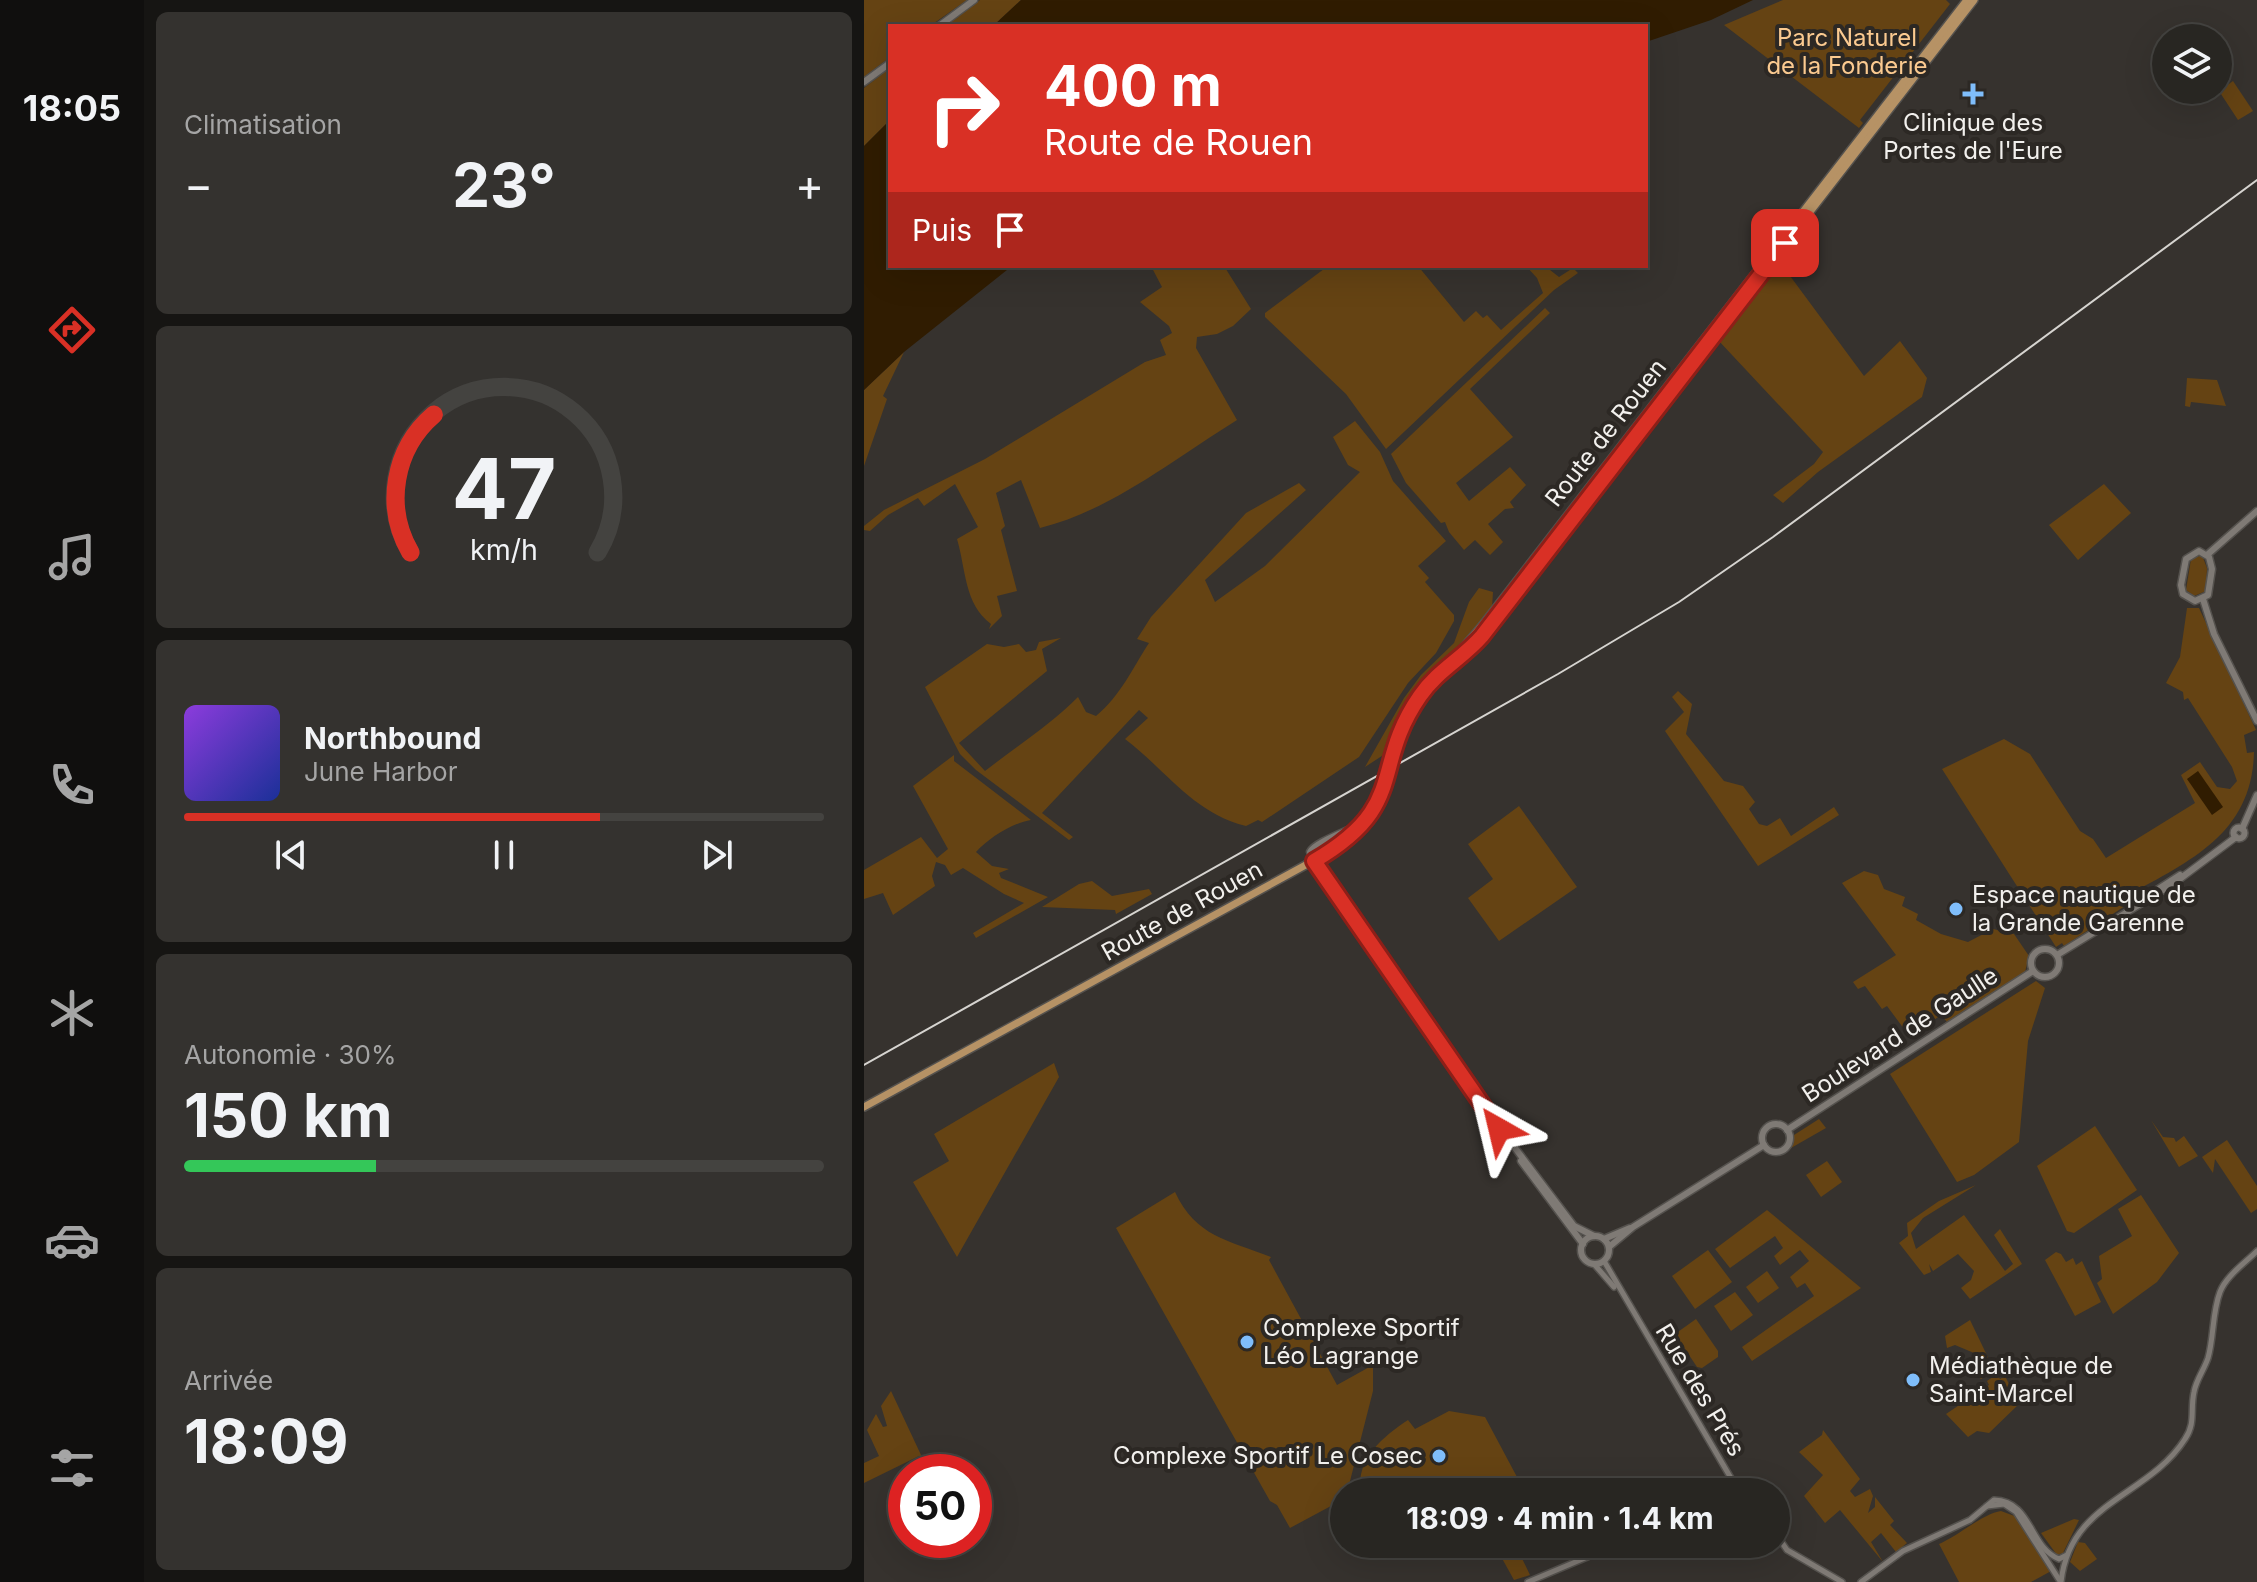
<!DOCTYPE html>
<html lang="fr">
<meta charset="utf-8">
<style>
:root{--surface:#282622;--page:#34322f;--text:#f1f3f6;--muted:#a5a5a5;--line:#444340;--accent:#d93025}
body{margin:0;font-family:Inter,sans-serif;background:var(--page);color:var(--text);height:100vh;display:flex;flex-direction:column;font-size:30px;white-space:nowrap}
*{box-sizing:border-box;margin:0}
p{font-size:26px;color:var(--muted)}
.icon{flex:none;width:44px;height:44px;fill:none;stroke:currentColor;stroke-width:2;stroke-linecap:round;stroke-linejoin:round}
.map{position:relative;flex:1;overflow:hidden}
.panel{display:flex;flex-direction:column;gap:12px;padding:12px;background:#161513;width:720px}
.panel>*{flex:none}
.banner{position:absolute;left:24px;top:24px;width:760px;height:244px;border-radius:0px;box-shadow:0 8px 32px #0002,0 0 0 2px var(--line);background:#d93025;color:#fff;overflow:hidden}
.buttons{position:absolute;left:1288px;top:24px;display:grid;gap:16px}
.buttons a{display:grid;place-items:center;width:80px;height:80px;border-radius:50%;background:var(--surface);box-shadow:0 8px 32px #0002,0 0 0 2px var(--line);font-size:40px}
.speed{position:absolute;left:24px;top:1454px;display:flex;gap:16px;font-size:40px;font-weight:700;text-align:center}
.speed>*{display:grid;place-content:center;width:104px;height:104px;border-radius:50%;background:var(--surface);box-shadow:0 8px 32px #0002,0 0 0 2px var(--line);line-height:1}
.speed .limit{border:12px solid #d22;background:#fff;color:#111}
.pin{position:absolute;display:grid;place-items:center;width:68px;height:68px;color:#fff;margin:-34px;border-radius:16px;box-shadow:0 4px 12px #0006}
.me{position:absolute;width:88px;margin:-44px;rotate:323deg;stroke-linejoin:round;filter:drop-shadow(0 0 6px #0008)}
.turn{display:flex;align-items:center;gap:28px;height:168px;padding:0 24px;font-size:36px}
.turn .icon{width:104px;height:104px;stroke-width:2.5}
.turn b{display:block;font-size:56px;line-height:68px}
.then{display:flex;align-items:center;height:76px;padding:0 24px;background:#0003;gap:16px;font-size:30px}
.big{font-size:60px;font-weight:700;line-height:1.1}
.panel .card{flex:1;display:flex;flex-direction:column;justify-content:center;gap:12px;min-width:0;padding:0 28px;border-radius:12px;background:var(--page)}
.panel .dial{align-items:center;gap:0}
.dial svg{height:208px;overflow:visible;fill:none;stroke:var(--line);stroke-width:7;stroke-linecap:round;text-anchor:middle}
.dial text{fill:var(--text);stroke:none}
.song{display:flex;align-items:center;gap:24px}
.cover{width:96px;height:96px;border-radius:12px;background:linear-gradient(135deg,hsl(270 70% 55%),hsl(230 70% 35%))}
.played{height:8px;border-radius:4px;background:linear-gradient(90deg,var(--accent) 65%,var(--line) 65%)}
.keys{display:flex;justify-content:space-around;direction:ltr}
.heat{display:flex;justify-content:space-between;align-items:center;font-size:44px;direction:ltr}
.charge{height:12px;border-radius:6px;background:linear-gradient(90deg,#34c759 30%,var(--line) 0)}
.trip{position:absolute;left:466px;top:1478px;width:460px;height:80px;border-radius:40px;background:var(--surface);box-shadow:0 8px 32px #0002,0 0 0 2px var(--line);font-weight:700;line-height:80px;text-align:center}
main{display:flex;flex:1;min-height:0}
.tabs{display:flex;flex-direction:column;width:144px;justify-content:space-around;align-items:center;background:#100f0e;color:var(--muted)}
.tabs .icon{width:56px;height:56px}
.tabs .active{color:var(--accent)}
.tabs b{font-size:36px;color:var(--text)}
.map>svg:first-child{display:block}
.green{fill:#654313}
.water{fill:#301c01}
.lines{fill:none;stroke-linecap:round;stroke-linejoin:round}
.tertiary-casing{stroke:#55524e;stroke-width:8}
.secondary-casing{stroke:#55524e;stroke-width:9}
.primary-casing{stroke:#55524e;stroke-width:10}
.tertiary{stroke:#7f7a75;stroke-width:5}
.secondary{stroke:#7f7a75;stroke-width:6}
.primary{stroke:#b69265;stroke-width:7}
.rail{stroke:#d6d4d0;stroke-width:2}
.primary-bridge-casing{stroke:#55524e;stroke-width:10;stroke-linecap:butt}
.primary-bridge{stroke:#b69265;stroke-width:7}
.route-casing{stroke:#8d1f18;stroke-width:20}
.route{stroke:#d93025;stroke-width:14}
.poi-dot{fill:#7fbdfa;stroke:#2c2824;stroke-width:3}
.labels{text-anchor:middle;stroke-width:8;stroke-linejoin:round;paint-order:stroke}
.park-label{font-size:24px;fill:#fbca90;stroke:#2c2824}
.poi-label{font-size:24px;fill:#f2f0ed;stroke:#2c2824;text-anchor:start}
.street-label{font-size:24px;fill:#f2f0ed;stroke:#2c2824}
</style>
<main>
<nav class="tabs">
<b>18:05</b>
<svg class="icon active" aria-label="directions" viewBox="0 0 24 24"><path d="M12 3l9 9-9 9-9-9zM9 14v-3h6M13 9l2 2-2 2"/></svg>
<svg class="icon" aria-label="music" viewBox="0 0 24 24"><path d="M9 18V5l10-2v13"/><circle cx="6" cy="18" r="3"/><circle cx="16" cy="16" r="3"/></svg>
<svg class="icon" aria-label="phone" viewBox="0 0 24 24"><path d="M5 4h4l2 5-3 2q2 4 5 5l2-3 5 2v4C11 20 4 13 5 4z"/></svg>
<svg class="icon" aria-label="climate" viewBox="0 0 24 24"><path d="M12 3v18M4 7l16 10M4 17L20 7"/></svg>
<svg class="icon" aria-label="car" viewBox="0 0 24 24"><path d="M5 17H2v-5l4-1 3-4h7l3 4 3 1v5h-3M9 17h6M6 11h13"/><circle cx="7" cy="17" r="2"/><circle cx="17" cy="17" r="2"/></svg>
<svg class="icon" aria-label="filters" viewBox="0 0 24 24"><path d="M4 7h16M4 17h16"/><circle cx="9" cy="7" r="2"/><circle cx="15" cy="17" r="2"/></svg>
</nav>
<section class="panel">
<div class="card"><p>Climatisation</p>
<div class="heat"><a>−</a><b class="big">23°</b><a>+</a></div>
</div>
<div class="card dial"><svg viewBox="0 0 100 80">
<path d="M14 69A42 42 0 1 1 86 69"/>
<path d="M14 69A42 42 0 0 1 23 16" stroke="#d93025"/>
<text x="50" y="56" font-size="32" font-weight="700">47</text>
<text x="50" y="72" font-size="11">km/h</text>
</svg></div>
<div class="card">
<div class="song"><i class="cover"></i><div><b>Northbound</b><p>June Harbor</p></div></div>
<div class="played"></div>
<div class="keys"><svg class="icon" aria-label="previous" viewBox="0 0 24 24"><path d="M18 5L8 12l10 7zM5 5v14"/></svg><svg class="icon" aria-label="pause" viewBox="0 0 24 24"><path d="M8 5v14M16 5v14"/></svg><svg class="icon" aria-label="next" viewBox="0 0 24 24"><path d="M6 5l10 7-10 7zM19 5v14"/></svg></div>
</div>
<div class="card"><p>Autonomie · 30%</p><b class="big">150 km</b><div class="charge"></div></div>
<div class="card"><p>Arrivée</p><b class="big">18:09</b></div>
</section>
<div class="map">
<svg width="1393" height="1582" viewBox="0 0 1393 1582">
<rect width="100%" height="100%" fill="#36322e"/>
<!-- green -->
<g class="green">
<polygon points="0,0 103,0 66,26 26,26 26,57 0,77"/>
<polygon points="116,0 157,0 129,26 82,26"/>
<polygon points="919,0 1082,0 1086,4 996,120 999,123 995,128 860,25"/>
<polygon points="26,68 26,120 0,146 0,88"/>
<polygon points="1369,81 1389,111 1374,120 1355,91"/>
<polygon points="915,261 1000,376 1036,341 1063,378 1058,397 954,472 919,503 909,495 950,464 959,452 854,340"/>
<path d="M291 266H360L387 309 369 326 353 334 333 337 332 348 373 420C310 459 248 510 176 528L157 480 132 493 141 526 137 530 153 591 133 596 138 616 125 629 127 624C100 604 102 569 93 539L114 527 91 484 60 506 54 498 24 515 6 531 0 530V526L20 510 121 459 281 362 302 355 296 340 308 333 305 326 276 302 298 287 288 268Z"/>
<polygon points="464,266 554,266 600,322 612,311 619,318 623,315 637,330 679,293 673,278 662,266 681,266 695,277 709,268 714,273 690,290 522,449 482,394 401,317 401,313"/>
<polygon points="681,308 686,313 606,389 649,437 592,483 605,501 646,467 662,485 646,502 650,508 641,509 624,524 639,542 626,555 611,540 600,550 585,532 581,522 577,523 542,483 527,454"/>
<polygon points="40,352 19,396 23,399 0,466 0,390"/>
<polygon points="1323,378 1353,380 1362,406 1327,402 1326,407 1321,406"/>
<path d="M491 421 516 452 529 481 582 541 554 566 565 578 561 582 590 615V621L572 653 544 683 495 757 398 822 394 820 382 826C329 813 302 770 261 739L284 718 275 710 178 813 209 837 205 840 112 770 96 754 61 687 123 644 140 647 155 644 162 652 172 650 175 642 197 638 178 649 183 671 95 743 121 771C153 746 186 725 214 697L222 712 232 716C257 695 268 669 285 643L273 639 287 617 382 513 435 483 442 490 341 580 351 602 401 566 496 472 484 465 469 437Z"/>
<polygon points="1240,484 1267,513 1214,560 1185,525"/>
<polygon points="1338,555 1343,568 1342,591 1330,596 1322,590 1327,559"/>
<polygon points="615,588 629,592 628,608 604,638 558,682 538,718 527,750 501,767 540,698 557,675 590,643 605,602"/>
<path d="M1323 608H1335L1392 730 1380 735 1383 753 1390 752C1388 836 1323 862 1259 898L1264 904 1200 946 1198 943 1192 947 1078 769 1140 739 1166 754 1216 831 1229 839 1242 858 1331 803 1317 775 1336 762 1353 787 1366 789 1373 781 1368 767 1324 698 1320 700 1319 692 1302 683 1316 657Z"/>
<polygon points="814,691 828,704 822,734 860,781 879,786 891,802 885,809 895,824 903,826 916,818 927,836 970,807 975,815 894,866 801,731 820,712 808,697"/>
<path d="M90 755V761L167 820C148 823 125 838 112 852L128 866 145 869 135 873 137 878 184 897 112 938 109 933 160 903 140 894 99 868 87 875 81 865 72 862 68 876 71 886 29 915 19 893 0 899V870L57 837 73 858 84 849 49 786Z"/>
<polygon points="655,806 713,887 635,941 604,898 629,879 604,844"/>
<polygon points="1000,871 1014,875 1020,889 1041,897 1038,906 1054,914 1052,920 1077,934 1104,942 1129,929 1150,934 1165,956 1161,972 1083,1022 1077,1015 1046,1037 1023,1006 1018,1009 1001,986 994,989 989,982 1032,955 978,883"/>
<polygon points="228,881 248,896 285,889 288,894 252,914 251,910 178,907 215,884"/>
<polygon points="1172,981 1181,988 1164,1041 1155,1142 1110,1175 1093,1182 1026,1074"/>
<polygon points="190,1063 195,1077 93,1257 49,1182 85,1161 70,1134"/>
<polygon points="955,1119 962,1128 927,1148 930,1135"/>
<polygon points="1287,1120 1299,1137 1310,1138 1312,1142 1320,1136 1334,1156 1315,1167"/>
<polygon points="1231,1126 1273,1190 1210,1233 1203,1231 1173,1166"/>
<polygon points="1363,1140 1393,1186 1393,1209 1387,1213 1351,1159 1349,1173 1338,1157"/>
<polygon points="963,1161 978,1182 957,1197 942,1175"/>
<polygon points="1112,1185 1059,1218 1047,1233 1052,1249 1100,1215 1141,1271 1149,1264 1130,1235 1136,1229 1158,1264 1106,1299 1097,1288 1107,1280 1110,1271 1094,1254 1069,1271 1065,1264 1067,1272 1060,1275 1035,1243 1044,1236 1043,1223 1075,1201"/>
<path d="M311 1192C332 1237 364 1240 407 1257L405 1260 473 1385 509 1365V1391L485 1485 482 1487 484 1492H480V1499L426 1528 413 1505 406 1501 252 1228Z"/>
<polygon points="1277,1195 1315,1253 1293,1282 1249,1314 1233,1283 1238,1279 1235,1256 1268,1236 1254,1209"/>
<polygon points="903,1210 997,1288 888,1361 878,1347 950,1296 941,1283 933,1288 926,1277 945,1261 936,1250 916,1265 910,1256 919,1248 911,1236 866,1268 851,1249"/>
<polygon points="844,1250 868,1282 831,1309 808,1276"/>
<polygon points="1192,1252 1197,1254 1202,1262 1209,1258 1212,1265 1218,1261 1237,1302 1211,1316 1181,1260"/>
<polygon points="903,1271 915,1288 894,1303 882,1287"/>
<polygon points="871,1292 889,1315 867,1331 850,1306"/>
<polygon points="832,1319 854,1351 854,1357 838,1368 833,1367 811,1334"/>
<polygon points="1106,1320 1130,1370 1117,1379 1110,1372 1110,1353 1091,1345 1083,1348 1081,1336"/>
<polygon points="1133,1374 1136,1379 1141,1376 1155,1404 1125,1433 1113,1431 1104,1437 1082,1414 1125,1385 1123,1381"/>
<polygon points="27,1391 65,1472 55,1456 0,1483 0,1463 15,1456 3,1430 12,1414 19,1427 23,1426 17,1406"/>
<path d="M585 1411 621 1417 661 1492H497C491 1459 520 1436 544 1420L551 1429Z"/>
<polygon points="959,1430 996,1479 986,1491 991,1497 1006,1489 1009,1496 1004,1513 1011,1507 1011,1497 1030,1521 1026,1525 1043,1543 1032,1552 1017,1533 1007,1542 1019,1562 976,1510 961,1523 940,1496 959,1475 935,1452 958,1435"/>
<path d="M1137 1511 1153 1517 1189 1570 1167 1582H1095L1075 1544C1094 1536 1120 1513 1137 1511Z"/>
<polygon points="1210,1519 1215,1520 1199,1553 1193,1555 1177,1533"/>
<polygon points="1214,1542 1221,1543 1233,1559 1216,1571 1206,1562"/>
<polygon points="630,1544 651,1544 666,1575 650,1580"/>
</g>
<!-- water -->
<g class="water">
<polygon points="157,0 889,0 847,20 782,42 782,26 129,26"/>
<polygon points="26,120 26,266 148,266 40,352 0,390 0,146"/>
<polygon points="1334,771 1359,807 1348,815 1323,779"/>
</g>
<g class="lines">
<!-- tertiary casing -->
<g class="tertiary-casing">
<g id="tertiary">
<polyline points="740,1261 871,1485 881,1492"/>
<polyline points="730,1264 750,1287"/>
<polyline points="857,1492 871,1485"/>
<polyline points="1123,1506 1140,1504 1152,1512 1196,1581"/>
<polyline points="912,1534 923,1550 978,1582"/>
<polyline points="664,1582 754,1544"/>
<path d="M997 1582 1039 1551 1106 1520 1130 1500C1168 1501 1165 1547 1195 1559L1203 1555"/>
<path d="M1197 1582C1206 1501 1284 1497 1321 1439 1332 1423 1326 1410 1330 1392 1332 1380 1340 1370 1344 1358 1350 1337 1348 1313 1356 1292 1362 1276 1381 1263 1393 1251"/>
</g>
</g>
<!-- secondary casing -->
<g class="secondary-casing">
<g id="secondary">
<polyline points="75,26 110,0"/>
<polyline points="0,82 26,63"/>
<polygon points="1335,551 1345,557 1348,569 1344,595 1331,601 1319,594 1317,585 1322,559"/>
<polyline points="1343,555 1393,511"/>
<polyline points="1339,599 1350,634 1393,721"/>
<path d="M502 821C490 829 450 842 446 852L522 967"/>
<circle cx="1375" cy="833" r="5.5"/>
<polyline points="1378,829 1393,795"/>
<polyline points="1265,908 1316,875"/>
<circle cx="1181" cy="963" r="14"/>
<polyline points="1193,955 1309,884 1372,837"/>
<polyline points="521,967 555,1021 710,1226 730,1236"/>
<polyline points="536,985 564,1026"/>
<circle cx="912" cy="1138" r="14"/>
<polyline points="923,1130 1169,971"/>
<polyline points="657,1161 719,1244"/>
<circle cx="731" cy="1250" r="14"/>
<polyline points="740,1239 766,1228"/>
<polyline points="745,1247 769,1227 900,1145"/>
</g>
</g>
<!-- primary casing -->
<g class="primary-casing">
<g id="primary">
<polyline points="601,652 636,612 1110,0"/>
<path d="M536 738C553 690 590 661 621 622L1103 0"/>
<polyline points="0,1107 469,850 497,829 520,792"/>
</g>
</g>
<!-- tertiary -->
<use href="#tertiary" class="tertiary"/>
<!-- secondary -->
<use href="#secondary" class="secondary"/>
<!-- primary -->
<use href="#primary" class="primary"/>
<!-- rail -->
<polyline class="rail" points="0,1065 694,674 815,602 909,537 1393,180"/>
<!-- primary-bridge casing -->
<g class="primary-bridge-casing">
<polyline id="primary-bridge" points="520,792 536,738"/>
</g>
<!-- primary-bridge -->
<use href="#primary-bridge" class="primary-bridge"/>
</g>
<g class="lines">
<!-- route casing -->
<g class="route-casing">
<path id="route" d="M635 1129 450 861C546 805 506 768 556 696 573 671 599 658 618 636L921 243"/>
</g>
<!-- route -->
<use href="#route" class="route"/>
</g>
<!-- markers -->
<g class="poi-dot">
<path d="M1105 82h8v8h8v8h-8v8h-8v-8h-8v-8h8z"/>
<circle cx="1092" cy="909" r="8"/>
<circle cx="383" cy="1342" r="8"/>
<circle cx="1049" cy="1380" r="8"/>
<circle cx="575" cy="1456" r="8"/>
</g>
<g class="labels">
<!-- park labels -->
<g class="park-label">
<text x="983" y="46">Parc Naturel<tspan x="983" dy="28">de la Fonderie</tspan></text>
</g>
<!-- poi labels -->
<g class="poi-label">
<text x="1109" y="131" text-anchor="middle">Clinique des<tspan x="1109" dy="28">Portes de l'Eure</tspan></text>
<text x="1108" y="903">Espace nautique de<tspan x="1108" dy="28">la Grande Garenne</tspan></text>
<text x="399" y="1336">Complexe Sportif<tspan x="399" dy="28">Léo Lagrange</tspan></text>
<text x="1065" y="1374">Médiathèque de<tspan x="1065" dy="28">Saint-Marcel</tspan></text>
<text x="559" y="1464" text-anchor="end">Complexe Sportif Le Cosec</text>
</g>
<!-- street labels -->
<g class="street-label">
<text transform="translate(742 433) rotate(-52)" y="8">Route de Rouen</text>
<text transform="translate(318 911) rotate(-29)" y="8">Route de Rouen</text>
<text transform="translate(1036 1035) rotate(-33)" y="8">Boulevard de Gaulle</text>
<text transform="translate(836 1390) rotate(59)" y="8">Rue des Prés</text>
</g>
</g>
</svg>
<div class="buttons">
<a><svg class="icon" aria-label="layers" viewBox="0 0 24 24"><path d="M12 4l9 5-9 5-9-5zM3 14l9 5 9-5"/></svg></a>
</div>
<div class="speed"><div class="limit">50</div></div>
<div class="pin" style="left:921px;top:243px;background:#d93025"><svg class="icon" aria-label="arrive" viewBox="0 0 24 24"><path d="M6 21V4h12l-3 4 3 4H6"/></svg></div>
<svg class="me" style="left:635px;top:1129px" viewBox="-20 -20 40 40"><path d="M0-17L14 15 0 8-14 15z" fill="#d93025" stroke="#fff" stroke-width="4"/></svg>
<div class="trip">18:09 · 4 min · 1.4 km</div>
<div class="banner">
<div class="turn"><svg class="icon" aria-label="right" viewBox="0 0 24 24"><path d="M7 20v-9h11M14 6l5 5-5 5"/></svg><div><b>400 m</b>Route de Rouen</div></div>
<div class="then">Puis<svg class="icon" aria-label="arrive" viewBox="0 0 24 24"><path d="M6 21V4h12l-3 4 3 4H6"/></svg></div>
</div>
</div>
</main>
